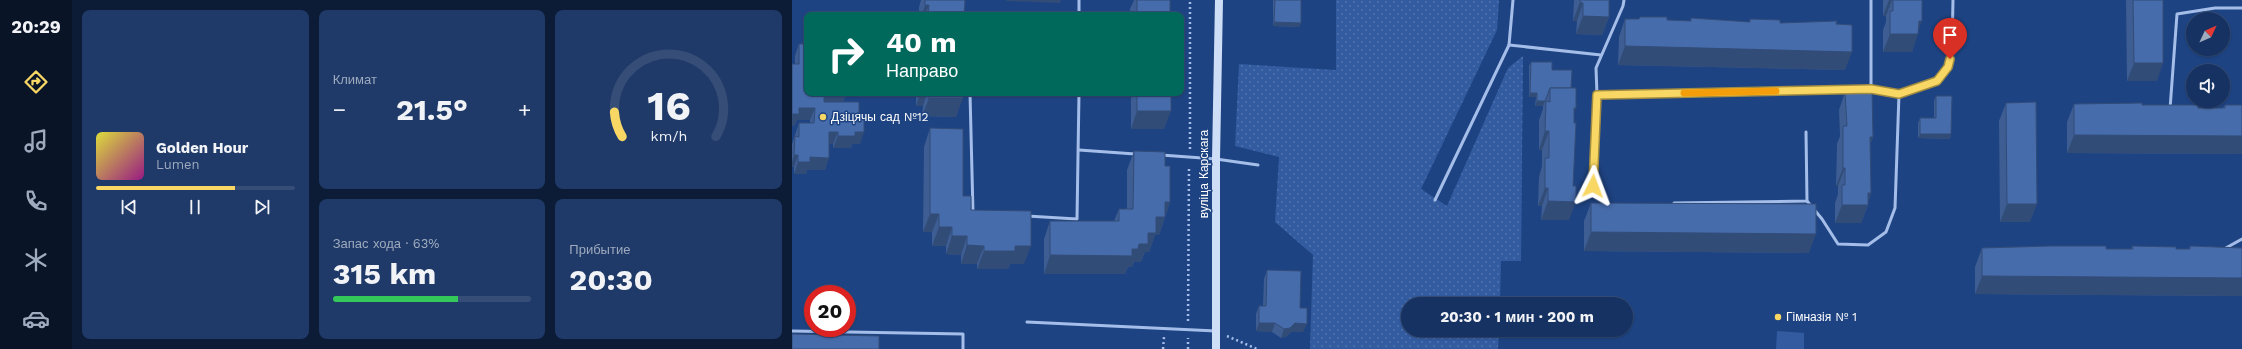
<!DOCTYPE html>
<html lang="ru">
<meta charset="utf-8">
<style>
:root{--surface:#163262;--page:#1f3a68;--text:#f1f3f6;--muted:#9eaabe;--line:#354d77;--accent:#f8d764}
body{margin:0;font-family:"Work Sans",sans-serif;background:var(--page);color:var(--text);height:100vh;display:flex;flex-direction:column;font-size:15px;white-space:nowrap}
*{box-sizing:border-box;margin:0}
p{font-size:13px;color:var(--muted)}
.icon{flex:none;width:22px;height:22px;fill:none;stroke:currentColor;stroke-width:2;stroke-linecap:round;stroke-linejoin:round}
.map{position:relative;flex:1;overflow:hidden}
.panel{display:flex;flex-direction:column;gap:10px;padding:10px;background:#0c1c36;width:720px}
.panel>*{flex:none}
.top-card{position:absolute;left:12px;top:12px;width:380px;height:84px;border-radius:8px;box-shadow:0 1px 3px #0004,0 0 0 1px var(--line);background:#00695c;color:#fff;overflow:hidden}
.needle{width:26px;rotate:46deg}
.tools{position:absolute;left:1394px;top:12px;display:grid;gap:8px}
.tools a{display:grid;place-items:center;width:44px;height:44px;border-radius:50%;background:var(--surface);box-shadow:0 1px 3px #0004,0 0 0 1px var(--line);font-size:20px}
.speed{position:absolute;left:12px;top:285px;display:flex;gap:8px;font-size:20px;font-weight:700;text-align:center}
.speed>*{display:grid;place-content:center;width:52px;height:52px;border-radius:50%;background:var(--surface);box-shadow:0 1px 3px #0004,0 0 0 1px var(--line);line-height:1}
.speed .limit{border:6px solid #d22;background:#fff;color:#111}
.pin{position:absolute;display:grid;place-items:center;width:34px;height:34px;color:#fff;margin:-41px -17px;border-radius:50% 50% 50% 0;rotate:-45deg;box-shadow:0 0 4px #0007}
.pin .icon{rotate:45deg}
.me{position:absolute;width:44px;margin:-22px;rotate:3deg;stroke-linejoin:round;filter:drop-shadow(0 0 3px #0008)}
.turn{display:flex;align-items:center;gap:14px;height:84px;padding:0 16px;font-size:18px}
.turn .icon{width:52px;height:52px;stroke-width:2.5}
.turn b{display:block;font-size:28px;line-height:34px}
.big{font-size:30px;font-weight:700;line-height:1.1}
.panel .card{flex:1;display:flex;flex-direction:column;justify-content:center;gap:6px;min-width:0;padding:0 14px;border-radius:8px;background:var(--page)}
.panel .dial{align-items:center;gap:0}
.dial svg{height:104px;overflow:visible;fill:none;stroke:var(--line);stroke-width:7;stroke-linecap:round;text-anchor:middle}
.dial text{fill:var(--text);stroke:none}
.song{display:flex;align-items:center;gap:12px}
.cover{width:48px;height:48px;border-radius:6px;background:linear-gradient(135deg,hsl(60 70% 55%),hsl(310 70% 35%))}
.played{height:4px;border-radius:2px;background:linear-gradient(90deg,var(--accent) 70%,var(--line) 70%)}
.keys{display:flex;justify-content:space-around;direction:ltr}
.heat{display:flex;justify-content:space-between;align-items:center;font-size:22px;direction:ltr}
.charge{height:6px;border-radius:3px;background:linear-gradient(90deg,#34c759 63%,var(--line) 0)}
.panel .tiles{flex:1;display:grid;gap:10px;grid-template-columns:repeat(3,1fr)}
.card:first-child{grid-row:span 2}
.trip{position:absolute;left:609px;top:297px;width:232px;height:40px;border-radius:20px;background:var(--surface);box-shadow:0 1px 3px #0004,0 0 0 1px var(--line);font-weight:700;line-height:40px;text-align:center}
main{display:flex;flex:1;min-height:0}
.menu{display:flex;flex-direction:column;width:72px;justify-content:space-around;align-items:center;background:#091427;color:var(--muted)}
.menu .icon{width:28px;height:28px}
.menu .current{color:var(--accent)}
.menu b{font-size:18px;color:var(--text)}
.map>svg:first-child{display:block}
.grass{fill:url(#grass-dots)}
.pitch{fill:#325ba0}
.lines{fill:none;stroke-linecap:round;stroke-linejoin:round}
.path{stroke:#a4bee9;stroke-width:2.5;stroke-dasharray:2 3;stroke-linecap:butt}
.lane{stroke:#a4bee9;stroke-width:3}
.secondary{stroke:#cfdef7;stroke-width:8}
.wall{fill:#3d5d93}
.shaded-wall{fill:#324c78}
.building{fill:#476cab;stroke:#324c78}
.route-casing{stroke:#a18c41;stroke-width:10}
.route{stroke:#f8d764;stroke-width:7}
.slow{stroke:#f59e0b;stroke-width:7}
.poi-dot{fill:#f8d764;stroke:#1e4382;stroke-width:1.5}
.labels{text-anchor:middle;stroke-width:3;stroke-linejoin:round;paint-order:stroke}
.poi-label{font-size:12px;fill:#fff;stroke:#1e4382;text-anchor:start}
.street-label{font-size:12px;fill:#fff;stroke:#1e4382}
</style>
<main>
<nav class="menu">
<b>20:29</b>
<svg class="icon current" aria-label="directions" viewBox="0 0 24 24"><path d="M12 3l9 9-9 9-9-9zM9 14v-3h6M13 9l2 2-2 2"/></svg>
<svg class="icon" aria-label="music" viewBox="0 0 24 24"><path d="M9 18V5l10-2v13"/><circle cx="6" cy="18" r="3"/><circle cx="16" cy="16" r="3"/></svg>
<svg class="icon" aria-label="phone" viewBox="0 0 24 24"><path d="M5 4h4l2 5-3 2q2 4 5 5l2-3 5 2v4C11 20 4 13 5 4z"/></svg>
<svg class="icon" aria-label="climate" viewBox="0 0 24 24"><path d="M12 3v18M4 7l16 10M4 17L20 7"/></svg>
<svg class="icon" aria-label="car" viewBox="0 0 24 24"><path d="M5 17H2v-5l4-1 3-4h7l3 4 3 1v5h-3M9 17h6M6 11h13"/><circle cx="7" cy="17" r="2"/><circle cx="17" cy="17" r="2"/></svg>
</nav>
<section class="panel">
<div class="tiles">
<div class="card">
<div class="song"><i class="cover"></i><div><b>Golden Hour</b><p>Lumen</p></div></div>
<div class="played"></div>
<div class="keys"><svg class="icon" aria-label="previous" viewBox="0 0 24 24"><path d="M18 5L8 12l10 7zM5 5v14"/></svg><svg class="icon" aria-label="pause" viewBox="0 0 24 24"><path d="M8 5v14M16 5v14"/></svg><svg class="icon" aria-label="next" viewBox="0 0 24 24"><path d="M6 5l10 7-10 7zM19 5v14"/></svg></div>
</div>
<div class="card"><p>Климат</p>
<div class="heat"><a>−</a><b class="big">21.5°</b><a>+</a></div>
</div>
<div class="card dial"><svg viewBox="0 0 100 80">
<path d="M14 69A42 42 0 1 1 86 69"/>
<path d="M14 69A42 42 0 0 1 8 50" stroke="#f8d764"/>
<text x="50" y="56" font-size="32" font-weight="700">16</text>
<text x="50" y="72" font-size="11">km/h</text>
</svg></div>
<div class="card"><p>Запас хода · 63%</p><b class="big">315 km</b><div class="charge"></div></div>
<div class="card"><p>Прибытие</p><b class="big">20:30</b></div>
</div>
</section>
<div class="map">
<svg width="1450" height="349" viewBox="0 0 1450 349">
<defs>
<pattern id="grass-dots" width="8" height="8" patternUnits="userSpaceOnUse"><rect width="8" height="8" fill="#325ba0"/><path d="M2 2h.1M6 6h.1" fill="none" stroke="#5174ae" stroke-width="1.8" stroke-linecap="round"/></pattern>
</defs>
<rect width="100%" height="100%" fill="#1e4382"/>
<!-- grass -->
<polygon class="grass" points="544,0 707,0 705,30 629,189 655,206 716,68 731,56 729,261 709,261 708,304 616,304 616,330 707,330 706,349 518,349 521,255 483,222 487,157 443,146 447,64 544,70"/>
<!-- pitch -->
<polygon class="pitch" points="985,331 1012,333 1012,349 984,349"/>
<g class="lines">
<!-- path -->
<g class="path">
<polyline points="398,149 398,0"/>
<polyline points="396,321 397,166"/>
<polyline points="435,336 465,349"/>
<polyline points="371,349 372,337"/>
<polyline points="396,349 396,338"/>
</g>
<!-- lane -->
<g class="lane">
<polyline points="1079,0 1079,89"/>
<polyline points="287,15 287,0"/>
<polyline points="717,45 809,55"/>
<polyline points="178,93 181,213"/>
<polyline points="805,95 804,68 831,6 832,0"/>
<polyline points="1378,109 1385,14 1423,8 1450,8"/>
<polyline points="287,150 343,154"/>
<polyline points="369,155 424,159 466,165"/>
<polyline points="801,186 805,95 1079,89 1107,94 1145,81 1156,67 1160,50 1161,0"/>
<polyline points="643,200 717,45 721,0"/>
<polyline points="1015,201 1030,219 1046,244 1076,245 1094,232 1103,208 1107,94"/>
<polyline points="882,203 1015,201 1014,132"/>
<polyline points="235,216 285,219 287,93"/>
<polyline points="1432,249 1450,239"/>
<polyline points="235,322 424,331"/>
<polyline points="0,331 171,334 171,349"/>
</g>
<!-- secondary -->
<polyline class="secondary" points="424,349 424,159 427,0"/>
</g>
<!-- wall -->
<g class="wall">
<polygon points="129,0 173,0 172,15 127,15 127,7"/>
<polygon points="342,0 378,0 378,15 338,15 338,9"/>
<polygon points="481,0 509,0 509,23 507,27 481,26"/>
<polygon points="782,0 817,0 817,17 810,35 784,34 785,21 781,21"/>
<polygon points="1091,0 1130,0 1126,30 1120,52 1091,52 1091,30 1094,22 1094,16 1091,16"/>
<polygon points="1334,0 1371,0 1365,81 1335,81"/>
<polygon points="848,17 875,20 898,21 899,18 957,22 958,19 988,23 1044,24 1053,70 826,65 827,37 833,19 847,19"/>
<polygon points="7,44 54,93 51,102 67,118 68,144 60,144 59,148 41,148 41,144 37,144 33,170 15,170 14,174 2,174 2,167 0,167 0,144 7,123 18,123 18,120 5,120 2,126 0,126 0,64 3,64 3,56"/>
<polygon points="739,62 760,70 779,88 782,115 777,220 749,220 750,206 746,206 747,177 750,166 750,150 747,150 747,120 751,109 751,106 743,106 744,97 737,97 737,66"/>
<polygon points="1053,92 1081,137 1078,145 1079,193 1076,202 1076,205 1069,223 1043,223 1043,203 1046,194 1046,186 1044,186 1045,144 1048,136 1047,110"/>
<polygon points="124,93 171,93 164,117 130,116 131,106 124,106"/>
<polygon points="339,93 379,93 372,129 339,129"/>
<polygon points="1144,96 1159,134 1158,139 1126,138 1126,123 1128,118 1142,118 1142,101"/>
<polygon points="1214,103 1238,222 1208,222 1207,121"/>
<polygon points="1282,104 1350,105 1406,108 1431,108 1433,105 1450,105 1450,154 1275,153 1275,122"/>
<polygon points="138,128 171,196 179,210 232,264 218,264 216,269 185,269 185,264 169,264 169,255 154,254 154,246 140,246 140,232 131,232 132,147"/>
<polygon points="342,151 373,166 378,202 367,235 363,235 357,252 353,252 349,262 342,262 340,267 336,267 333,274 252,274 252,239 258,221 322,221 327,209 335,209 335,170"/>
<polygon points="799,203 1017,253 792,251 792,221"/>
<polygon points="1340,246 1384,249 1397,249 1398,246 1450,248 1450,296 1183,294 1183,267 1190,248 1339,249"/>
<polygon points="475,270 508,308 511,332 499,332 495,336 489,338 480,332 464,331 464,314 467,306 471,306 472,279"/>
</g>
<!-- shaded-wall -->
<g class="shaded-wall">
<polygon points="215,0 269,0 268,3 214,1"/>
<polygon points="1097,0 1100,0 1094,16 1091,16"/>
<polygon points="788,2 791,3 785,21 781,21"/>
<polygon points="133,5 137,5 133,15 130,15"/>
<polygon points="791,16 817,17 810,35 784,34"/>
<polygon points="1127,21 1130,21 1125,34 1126,34 1120,52 1091,52 1098,34"/>
<polygon points="482,22 509,23 507,27 481,26"/>
<polygon points="833,46 1060,52 1053,70 826,65"/>
<polygon points="1342,63 1371,63 1365,81 1335,81"/>
<polygon points="32,93 54,93 50,105 27,105"/>
<polygon points="128,93 135,93 131,106 124,106"/>
<polygon points="738,93 745,93 744,97 737,97"/>
<polygon points="137,98 171,98 164,117 130,116"/>
<polygon points="745,101 753,101 751,106 743,106"/>
<polygon points="7,108 23,108 18,120 5,120 2,126 0,126 0,114"/>
<polygon points="782,108 784,108 777,126"/>
<polygon points="345,111 379,111 372,129 339,129"/>
<polygon points="753,131 757,131 750,150 747,150"/>
<polygon points="37,132 46,132 41,144 33,144"/>
<polygon points="63,132 72,132 68,144 60,144 59,148 41,148 46,136"/>
<polygon points="1128,134 1159,134 1158,139 1126,138"/>
<polygon points="1282,135 1450,136 1450,154 1275,153"/>
<polygon points="1078,137 1081,137 1074,155"/>
<polygon points="2,155 6,155 2,167 0,167 0,162"/>
<polygon points="18,157 37,158 33,170 15,170 14,174 2,174 6,162"/>
<polygon points="1051,168 1053,168 1046,186 1044,186"/>
<polygon points="753,188 756,188 750,206 746,206"/>
<polygon points="1076,193 1079,193 1075,205 1076,205 1069,223 1043,223 1050,205"/>
<polygon points="756,201 784,202 777,220 749,220"/>
<polygon points="373,202 378,202 367,235 363,235 357,252 353,252 349,262 342,262 340,267 336,267 333,274 252,274 258,255 340,249 347,244 356,233 364,217"/>
<polygon points="1215,204 1245,204 1238,222 1208,222"/>
<polygon points="138,214 147,214 140,232 131,232"/>
<polygon points="147,227 160,227 154,246 140,246"/>
<polygon points="799,232 1024,234 1017,253 792,251"/>
<polygon points="160,236 175,236 169,255 154,254"/>
<polygon points="175,245 192,246 185,264 169,264"/>
<polygon points="223,246 239,246 232,264 218,264 216,269 185,269 192,251"/>
<polygon points="1190,276 1450,278 1450,296 1183,294"/>
<polygon points="467,323 483,323 480,332 464,331"/>
<polygon points="503,323 515,324 511,332 499,332 495,336 489,338 492,329"/>
</g>
<!-- building -->
<g class="building">
<polygon points="133,0 173,0 172,15 136,15 137,5 133,5"/>
<rect x="345" y="0" width="33" height="15"/>
<polygon points="483,0 509,0 509,23 482,22"/>
<polygon points="788,0 817,0 817,17 791,16 791,3 788,2"/>
<polygon points="1101,0 1130,0 1130,21 1127,21 1126,34 1098,34 1098,11 1101,11"/>
<polygon points="1341,0 1371,0 1371,63 1342,63"/>
<polygon points="848,17 875,17 875,20 899,21 899,18 958,22 958,19 988,20 988,23 1045,21 1044,24 1060,25 1060,52 833,46 833,19 847,19"/>
<polygon points="7,44 15,44 15,93 32,93 32,102 67,102 67,118 72,118 72,132 63,132 63,136 46,136 46,132 37,132 37,158 18,157 18,162 6,162 6,155 2,155 3,136 7,137 7,123 22,123 23,108 7,108 7,114 0,114 0,64 7,64"/>
<polygon points="739,62 760,62 760,70 780,70 779,88 758,88 753,101 745,101 745,93 738,93"/>
<polygon points="758,88 784,88 784,108 782,108 782,123 784,123 781,186 784,186 784,202 756,201 756,188 753,188 753,158 757,158 757,131 753,131 754,101 758,102"/>
<polygon points="1053,92 1080,92 1081,137 1078,137 1079,193 1076,193 1076,205 1050,205 1050,185 1053,185 1053,168 1051,168 1051,126 1055,126"/>
<rect x="137" y="93" width="34" height="5"/>
<rect x="345" y="93" width="34" height="18"/>
<polygon points="1144,96 1160,96 1159,134 1128,134 1128,118 1144,118"/>
<polygon points="1244,102 1245,204 1215,204 1214,103"/>
<polygon points="1350,103 1350,105 1406,105 1406,108 1433,108 1433,105 1450,105 1450,136 1282,135 1282,104"/>
<polygon points="138,128 171,129 171,196 179,196 179,210 239,211 239,246 223,246 223,251 192,251 192,246 175,245 175,236 160,236 160,227 147,227 147,214 138,214"/>
<polygon points="342,151 373,152 373,166 378,166 378,202 373,202 373,217 364,217 364,233 356,233 356,244 347,244 346,249 340,249 340,256 258,255 258,221 327,221 327,209 341,209"/>
<polygon points="799,203 1024,204 1024,234 799,232"/>
<polygon points="1258,246 1314,246 1314,249 1341,249 1340,246 1384,247 1384,249 1398,249 1398,246 1450,248 1450,278 1190,276 1190,248"/>
<polygon points="475,270 509,271 508,308 515,308 515,324 503,323 498,328 492,329 483,323 467,323 467,306 474,306"/>
<polygon points="0,334 87,336 87,349 0,349"/>
</g>
<g class="lines">
<!-- route casing -->
<g class="route-casing">
<polyline id="route" points="801,186 805,95 1079,89 1107,94 1145,81 1156,67 1158,59"/>
</g>
<!-- route -->
<use href="#route" class="route"/>
<!-- slow -->
<polyline class="slow" points="892,93 984,91"/>
</g>
<!-- markers -->
<g class="poi-dot">
<circle cx="31" cy="117" r="4"/>
<circle cx="986" cy="317" r="4"/>
</g>
<g class="labels">
<!-- poi labels -->
<g class="poi-label">
<text x="39" y="121">Дзіцячы сад №12</text>
<text x="994" y="321">Гімназія № 1</text>
</g>
<!-- street labels -->
<g class="street-label">
<text transform="translate(412 174) rotate(-90)" y="4">вуліца Карскага</text>
</g>
</g>
</svg>
<div class="tools">
<a><svg class="needle" viewBox="-14 -14 28 28"><path d="M0-13l5 13h-10z" fill="#e53935"/><path d="M0 13l5-13h-10z" fill="#9eaabe"/></svg></a>
<a><svg class="icon" aria-label="sound" viewBox="0 0 24 24"><path d="M4 9h4l5-4v14l-5-4H4zM17 9q2 3 0 6"/></svg></a>
</div>
<div class="speed"><div class="limit">20</div></div>
<div class="pin" style="left:1158px;top:59px;background:#d93025"><svg class="icon" aria-label="arrive" viewBox="0 0 24 24"><path d="M6 21V4h12l-3 4 3 4H6"/></svg></div>
<svg class="me" style="left:801px;top:186px" viewBox="-20 -20 40 40"><path d="M0-17L14 15 0 8-14 15z" fill="#f8d764" stroke="#fff" stroke-width="4"/></svg>
<div class="trip">20:30 · 1 мин · 200 m</div>
<div class="top-card">
<div class="turn"><svg class="icon" aria-label="right" viewBox="0 0 24 24"><path d="M7 20v-9h11M14 6l5 5-5 5"/></svg><div><b>40 m</b>Направо</div></div>
</div>
</div>
</main>
